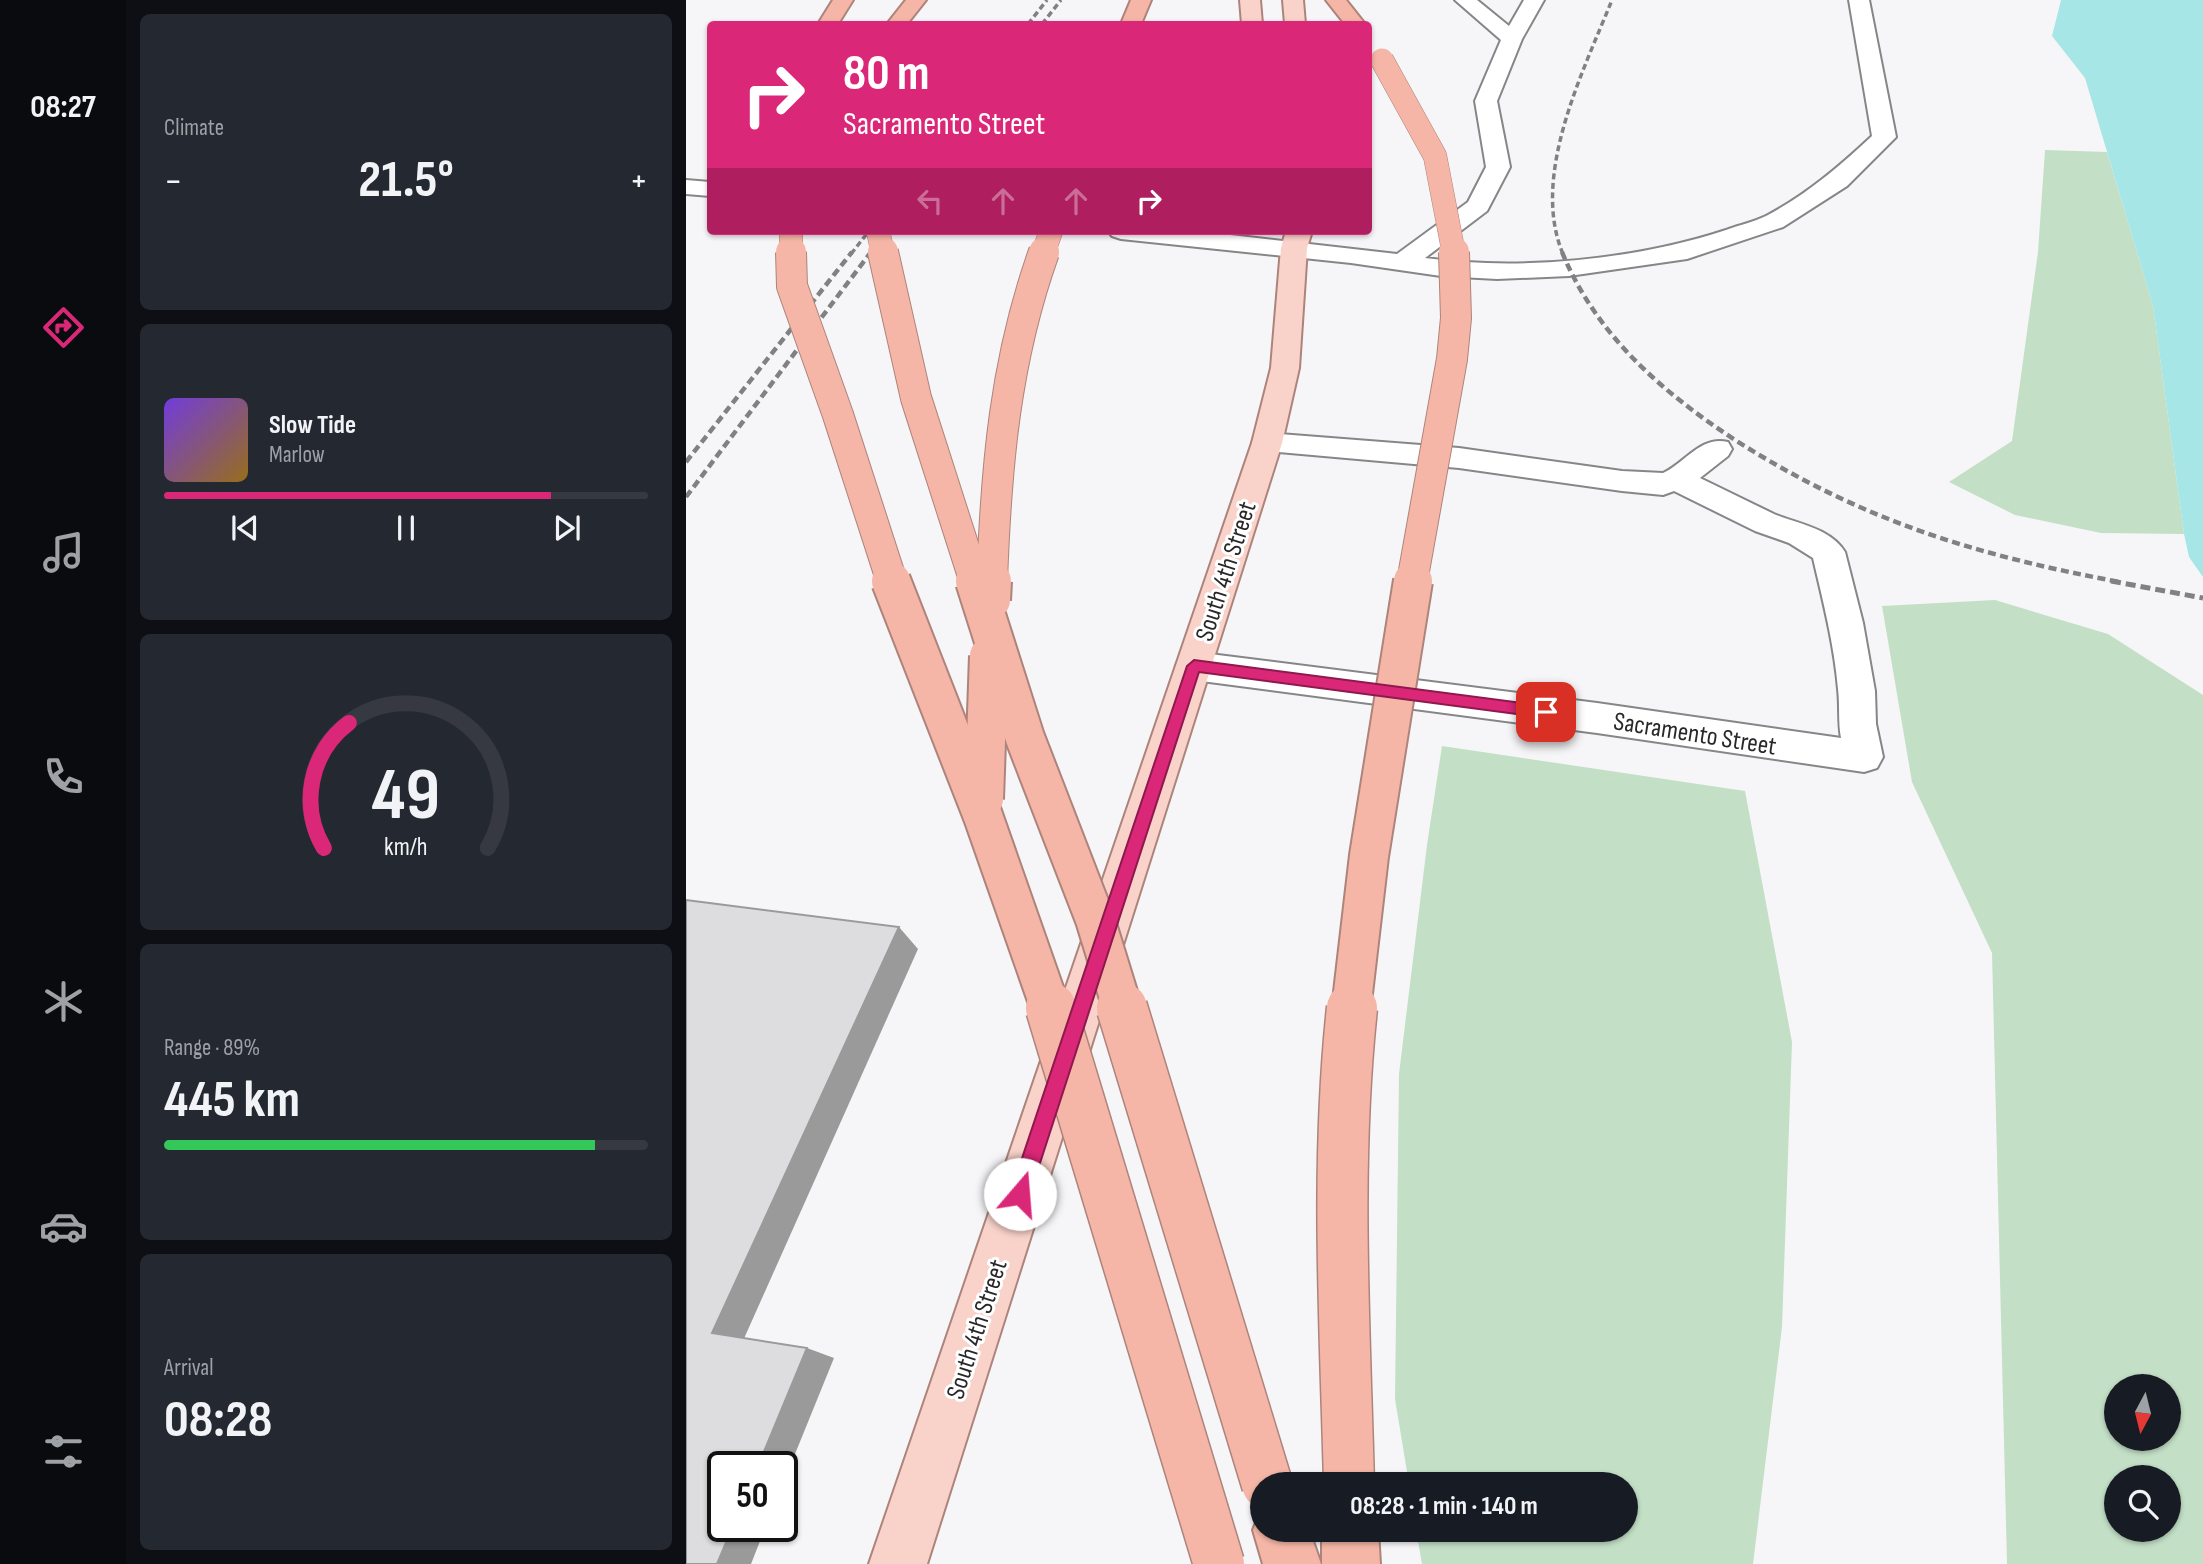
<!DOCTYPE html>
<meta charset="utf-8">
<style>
:root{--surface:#171b24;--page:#242831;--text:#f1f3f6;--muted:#9ea1a6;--line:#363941;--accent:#db2777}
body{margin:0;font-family:"Sofia Sans Condensed",sans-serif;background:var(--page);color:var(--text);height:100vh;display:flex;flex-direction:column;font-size:26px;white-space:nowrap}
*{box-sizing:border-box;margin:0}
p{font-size:23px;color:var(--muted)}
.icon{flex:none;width:38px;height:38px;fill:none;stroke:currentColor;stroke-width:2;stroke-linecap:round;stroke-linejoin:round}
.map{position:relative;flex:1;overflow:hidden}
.side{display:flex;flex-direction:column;gap:14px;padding:14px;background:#0d0f14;width:560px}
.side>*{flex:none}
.banner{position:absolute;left:21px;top:21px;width:665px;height:214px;border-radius:7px;box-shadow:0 2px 5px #0004;background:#db2777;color:#fff;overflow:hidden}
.needle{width:46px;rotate:187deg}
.tools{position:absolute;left:1418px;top:1374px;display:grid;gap:14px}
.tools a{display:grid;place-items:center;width:77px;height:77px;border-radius:50%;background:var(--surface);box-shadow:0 2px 5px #0004;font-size:35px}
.speed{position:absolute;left:21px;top:1451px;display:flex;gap:14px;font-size:35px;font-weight:700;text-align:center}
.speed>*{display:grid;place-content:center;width:91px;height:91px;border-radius:50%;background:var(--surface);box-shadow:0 2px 5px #0004;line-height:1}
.speed .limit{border:4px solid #111;border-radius:10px;background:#fff;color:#111}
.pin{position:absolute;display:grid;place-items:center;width:60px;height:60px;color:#fff;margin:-30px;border-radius:14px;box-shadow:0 4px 10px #0006}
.me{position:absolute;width:77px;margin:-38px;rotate:18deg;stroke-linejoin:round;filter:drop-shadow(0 0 5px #0008)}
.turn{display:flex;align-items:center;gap:24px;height:147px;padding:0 21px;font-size:32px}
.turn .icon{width:91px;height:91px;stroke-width:2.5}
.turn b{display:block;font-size:49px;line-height:60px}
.lanes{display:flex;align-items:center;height:66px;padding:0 21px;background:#0003;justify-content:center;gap:35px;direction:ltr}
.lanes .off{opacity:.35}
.big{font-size:52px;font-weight:700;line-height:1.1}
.side .widget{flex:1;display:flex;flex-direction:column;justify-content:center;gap:10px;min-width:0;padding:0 24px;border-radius:10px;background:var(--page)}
.side .dial{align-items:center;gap:0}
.dial svg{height:182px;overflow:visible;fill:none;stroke:var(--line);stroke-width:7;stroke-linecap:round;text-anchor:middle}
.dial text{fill:var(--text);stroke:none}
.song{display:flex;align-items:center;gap:21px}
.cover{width:84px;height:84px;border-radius:10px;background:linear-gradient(135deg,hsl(260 70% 55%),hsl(40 70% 35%))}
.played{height:7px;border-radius:4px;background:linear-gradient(90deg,var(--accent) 80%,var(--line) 80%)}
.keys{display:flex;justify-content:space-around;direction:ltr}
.heat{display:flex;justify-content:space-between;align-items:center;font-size:38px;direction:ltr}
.charge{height:10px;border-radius:5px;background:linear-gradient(90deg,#34c759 89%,var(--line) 0)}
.trip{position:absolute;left:564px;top:1472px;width:388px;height:70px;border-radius:35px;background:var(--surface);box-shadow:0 2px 5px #0004;font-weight:700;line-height:70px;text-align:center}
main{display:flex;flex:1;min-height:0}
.dock{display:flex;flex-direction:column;width:126px;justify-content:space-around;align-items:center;background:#090b0e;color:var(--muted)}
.dock .icon{width:49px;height:49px}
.dock .on{color:var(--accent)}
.dock b{font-size:32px;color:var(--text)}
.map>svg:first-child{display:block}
.green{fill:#c3dfc6;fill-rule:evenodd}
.water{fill:#a7e6e6}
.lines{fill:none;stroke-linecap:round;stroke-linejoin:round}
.minor-casing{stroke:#868688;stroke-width:4}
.major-casing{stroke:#ad847b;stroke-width:4}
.highway-casing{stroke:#ad847b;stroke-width:4}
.minor{fill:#fff;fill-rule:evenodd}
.major{fill:#f9d3ca;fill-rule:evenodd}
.highway{fill:#f5b6a7;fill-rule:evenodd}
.rail-far2{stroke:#818183;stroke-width:3.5;stroke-dasharray:6 3.5;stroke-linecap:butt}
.rail-far1{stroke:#818183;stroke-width:4.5;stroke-dasharray:8 4.5;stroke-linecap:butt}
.rail{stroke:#818183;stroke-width:5;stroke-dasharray:10 5;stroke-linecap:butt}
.highway-bridge-far3-casing{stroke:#ad847b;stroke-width:24;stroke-linecap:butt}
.highway-bridge-far2-casing{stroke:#ad847b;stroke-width:32;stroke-linecap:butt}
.highway-bridge-far1-casing{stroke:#ad847b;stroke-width:42;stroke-linecap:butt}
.highway-bridge-casing{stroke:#ad847b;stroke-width:53;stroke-linecap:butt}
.highway-bridge-far3{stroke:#f5b6a7;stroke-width:23}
.highway-bridge-far2{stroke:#f5b6a7;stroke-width:30}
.highway-bridge-far1{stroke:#f5b6a7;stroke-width:38}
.highway-bridge{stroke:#f5b6a7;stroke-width:50}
.shaded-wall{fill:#9b9a9b}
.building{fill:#dddcde;stroke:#9b9a9b;stroke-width:2}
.route{fill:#db2777;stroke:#8e194d;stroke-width:2}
.labels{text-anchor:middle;stroke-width:6;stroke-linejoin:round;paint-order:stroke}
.street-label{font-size:26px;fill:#282829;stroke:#fff}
</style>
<main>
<nav class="dock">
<b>08:27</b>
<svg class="icon on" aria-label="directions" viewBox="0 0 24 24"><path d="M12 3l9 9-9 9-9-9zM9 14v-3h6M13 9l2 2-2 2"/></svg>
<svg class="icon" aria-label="music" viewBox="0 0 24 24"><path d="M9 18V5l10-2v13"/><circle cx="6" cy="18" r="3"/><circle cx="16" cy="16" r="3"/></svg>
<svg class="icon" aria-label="phone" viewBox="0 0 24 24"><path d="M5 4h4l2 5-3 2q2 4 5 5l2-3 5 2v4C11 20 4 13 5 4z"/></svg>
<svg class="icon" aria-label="climate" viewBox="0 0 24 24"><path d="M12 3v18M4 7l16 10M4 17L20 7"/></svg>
<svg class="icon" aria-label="car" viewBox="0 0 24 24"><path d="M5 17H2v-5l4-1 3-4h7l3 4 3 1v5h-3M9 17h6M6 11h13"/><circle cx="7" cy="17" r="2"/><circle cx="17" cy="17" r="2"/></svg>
<svg class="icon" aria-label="filters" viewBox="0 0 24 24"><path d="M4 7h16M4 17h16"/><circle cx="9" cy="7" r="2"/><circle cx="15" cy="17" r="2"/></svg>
</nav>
<section class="side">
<div class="widget"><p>Climate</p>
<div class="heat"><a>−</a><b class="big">21.5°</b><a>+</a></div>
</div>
<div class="widget">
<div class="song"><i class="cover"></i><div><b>Slow Tide</b><p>Marlow</p></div></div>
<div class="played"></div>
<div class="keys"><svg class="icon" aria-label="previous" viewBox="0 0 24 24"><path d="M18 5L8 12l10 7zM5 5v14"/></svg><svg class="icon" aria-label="pause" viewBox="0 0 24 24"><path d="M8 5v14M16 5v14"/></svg><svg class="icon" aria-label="next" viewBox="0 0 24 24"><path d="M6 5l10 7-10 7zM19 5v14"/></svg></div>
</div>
<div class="widget dial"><svg viewBox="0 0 100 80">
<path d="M14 69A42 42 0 1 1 86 69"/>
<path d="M14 69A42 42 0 0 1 25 14" stroke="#db2777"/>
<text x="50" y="56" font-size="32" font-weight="700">49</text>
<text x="50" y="72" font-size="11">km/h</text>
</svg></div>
<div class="widget"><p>Range · 89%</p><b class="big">445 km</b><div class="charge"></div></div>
<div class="widget"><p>Arrival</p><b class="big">08:28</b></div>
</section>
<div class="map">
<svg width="1517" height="1564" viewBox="0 0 1517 1564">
<rect width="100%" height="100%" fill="#f6f6f8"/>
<!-- green -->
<g class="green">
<polygon points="1359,150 1421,152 1467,306 1498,534 1415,533 1329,515 1263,482 1326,441 1352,252"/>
<path d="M1309 600 1422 634 1517 695V1564H1321L1306 953 1226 782 1196 606ZM1430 1386H1482V1438H1430ZM1430 1477H1482V1530H1430Z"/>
<polygon points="756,746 1059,791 1106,1042 1096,1327 1067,1564 736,1564 730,1530 940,1530 940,1484 723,1484 709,1399 713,1074 741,845"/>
</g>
<!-- water -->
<polygon class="water" points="1375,0 1517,0 1517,577 1503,557 1498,534 1467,306 1399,78 1366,36"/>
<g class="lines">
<!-- minor casing -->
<g class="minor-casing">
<g id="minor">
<path d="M769 0H791L823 26 838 0H858L836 39 811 101 824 167 801 211 739 258C834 271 949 260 1040 230 1053 225 1068 222 1080 216 1120 195 1154 166 1186 136L1163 0H1183L1210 137 1161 186 1097 227 1001 259 883 276 811 279 755 276 665 263 435 239 426 236 422 231H509L711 254 782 202 800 167 789 101 815 40Z"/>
<polygon points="0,180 24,182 24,196 0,194"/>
<path d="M581 433 773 448 936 471 977 473C999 463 1015 435 1042 442L1046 449 1042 456 1014 478C1039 490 1063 502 1088 514 1112 524 1144 528 1159 552L1177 623 1189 691 1190 724 1197 757 1191 768 1178 772 911 733 508 680 495 676 490 666 495 656 508 652 911 703 1155 738C1152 722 1154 706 1152 689 1148 644 1137 601 1127 558L1103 543 1069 531 988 491 977 495 936 491 773 468 570 450 566 443 570 436Z"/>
</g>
</g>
<!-- major casing -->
<g class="major-casing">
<g id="major">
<polygon points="554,0 574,0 576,24 556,24"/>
<polygon points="597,0 617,0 619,24 599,24"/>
<polygon points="600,231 626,231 621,248 613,368 596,443 241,1564 183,1564 566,443 585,368 595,248"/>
</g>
</g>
<!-- highway casing -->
<g class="highway-casing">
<g id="highway">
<polygon points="147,0 167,0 152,24 132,24"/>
<polygon points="220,0 240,0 221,24 201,24"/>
<polygon points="445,0 465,0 455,24 435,24"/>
<polygon points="640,0 660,0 679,24 659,24"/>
<polygon points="575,1510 576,1530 623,1530 635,1564 577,1564 567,1530"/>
<polygon points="636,1530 692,1530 694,1564 636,1564"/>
</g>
</g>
<!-- minor -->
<use href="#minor" class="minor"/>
<!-- major -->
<use href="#major" class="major"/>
<!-- highway -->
<use href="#highway" class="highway"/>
<!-- rail-far2 -->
<g class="rail-far2">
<polyline points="342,24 361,0"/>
<polyline points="356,24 375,0"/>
<polyline points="165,254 183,231"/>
<polyline points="183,254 200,231"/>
<path d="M877 254C844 176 897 72 926 0"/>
</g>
<!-- rail-far1 -->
<g class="rail-far1">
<path d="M876 252C910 335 976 392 1049 440 1175 520 1288 555 1434 582"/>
<polyline points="0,462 166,252"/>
<polyline points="0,497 185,252"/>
</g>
<!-- rail -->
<polyline class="rail" points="1425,581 1517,598"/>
<!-- highway-bridge-far3 casing -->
<g class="highway-bridge-far3-casing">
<g id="highway-bridge-far3">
<polyline points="696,60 749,156 768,254"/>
<polyline points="105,231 105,254"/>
<polyline points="192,231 197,254"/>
<polyline points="357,254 365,231"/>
</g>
</g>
<!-- highway-bridge-far2 casing -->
<g class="highway-bridge-far2-casing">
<g id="highway-bridge-far2">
<polyline points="105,252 106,286 152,415 206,582"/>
<polyline points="197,252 230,398 289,582"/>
<path d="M306 582C310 467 319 361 358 252"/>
<polyline points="726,582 766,359 770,318 768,252"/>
</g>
</g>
<!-- highway-bridge-far1 casing -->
<g class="highway-bridge-far1-casing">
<g id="highway-bridge-far1">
<polyline points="205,581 297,816 365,1010"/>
<polyline points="289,581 339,738 409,919 437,1010"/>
<polyline points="305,600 306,581"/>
<polyline points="298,799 303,656"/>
<polyline points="665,1010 683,856 727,581"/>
</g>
</g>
<!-- highway-bridge casing -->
<g class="highway-bridge-casing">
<g id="highway-bridge">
<polyline points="365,1008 533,1564"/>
<polyline points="436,1008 581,1484"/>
<path d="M663 1484C659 1326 649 1166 666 1008"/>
</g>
</g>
<!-- highway-bridge-far3 -->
<use href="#highway-bridge-far3" class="highway-bridge-far3"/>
<!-- highway-bridge-far2 -->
<use href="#highway-bridge-far2" class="highway-bridge-far2"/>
<!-- highway-bridge-far1 -->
<use href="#highway-bridge-far1" class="highway-bridge-far1"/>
<!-- highway-bridge -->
<use href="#highway-bridge" class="highway-bridge"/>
</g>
<!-- shaded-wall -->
<g class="shaded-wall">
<polygon points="213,927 232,949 56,1343 26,1333"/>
<polygon points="121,1348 148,1358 96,1486 96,1466 72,1466"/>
<polygon points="47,1526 80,1526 65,1564 31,1564"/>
</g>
<!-- building -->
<polygon class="building" points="0,900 213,927 26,1333 121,1348 72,1466 37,1466 37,1526 47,1526 31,1564 0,1564"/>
<!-- route -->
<polygon class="route" points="508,660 860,706 868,712 860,718 513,672 344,1194 341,1201 334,1204 327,1201 324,1194 501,666"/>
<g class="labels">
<!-- street labels -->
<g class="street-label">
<text transform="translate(539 571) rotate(-72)" y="9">South 4th Street</text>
<text transform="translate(1009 733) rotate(9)" y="9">Sacramento Street</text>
<text transform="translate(290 1329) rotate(-72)" y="9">South 4th Street</text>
</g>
</g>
</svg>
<div class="tools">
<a><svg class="needle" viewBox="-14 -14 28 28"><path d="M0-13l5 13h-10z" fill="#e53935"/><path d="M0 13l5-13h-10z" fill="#9ea1a6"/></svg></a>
<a><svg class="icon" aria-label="search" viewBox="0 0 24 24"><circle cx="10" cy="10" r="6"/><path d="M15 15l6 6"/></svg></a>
</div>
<div class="speed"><div class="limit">50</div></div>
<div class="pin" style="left:860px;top:712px;background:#d93025"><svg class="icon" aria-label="arrive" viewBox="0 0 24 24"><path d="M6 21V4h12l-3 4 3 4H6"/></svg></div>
<svg class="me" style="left:334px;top:1194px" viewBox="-20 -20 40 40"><circle r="19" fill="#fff"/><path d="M0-13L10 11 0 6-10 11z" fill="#db2777"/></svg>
<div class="trip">08:28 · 1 min · 140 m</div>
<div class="banner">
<div class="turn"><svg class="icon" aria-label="right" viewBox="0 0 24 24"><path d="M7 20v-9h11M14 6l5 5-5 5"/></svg><div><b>80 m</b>Sacramento Street</div></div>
<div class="lanes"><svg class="icon off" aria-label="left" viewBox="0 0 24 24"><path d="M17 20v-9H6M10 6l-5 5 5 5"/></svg><svg class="icon off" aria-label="ahead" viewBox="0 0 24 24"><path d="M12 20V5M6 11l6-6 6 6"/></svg><svg class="icon off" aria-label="ahead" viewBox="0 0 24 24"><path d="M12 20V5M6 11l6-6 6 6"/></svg><svg class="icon" aria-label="right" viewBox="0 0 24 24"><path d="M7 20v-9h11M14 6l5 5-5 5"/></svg></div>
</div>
</div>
</main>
